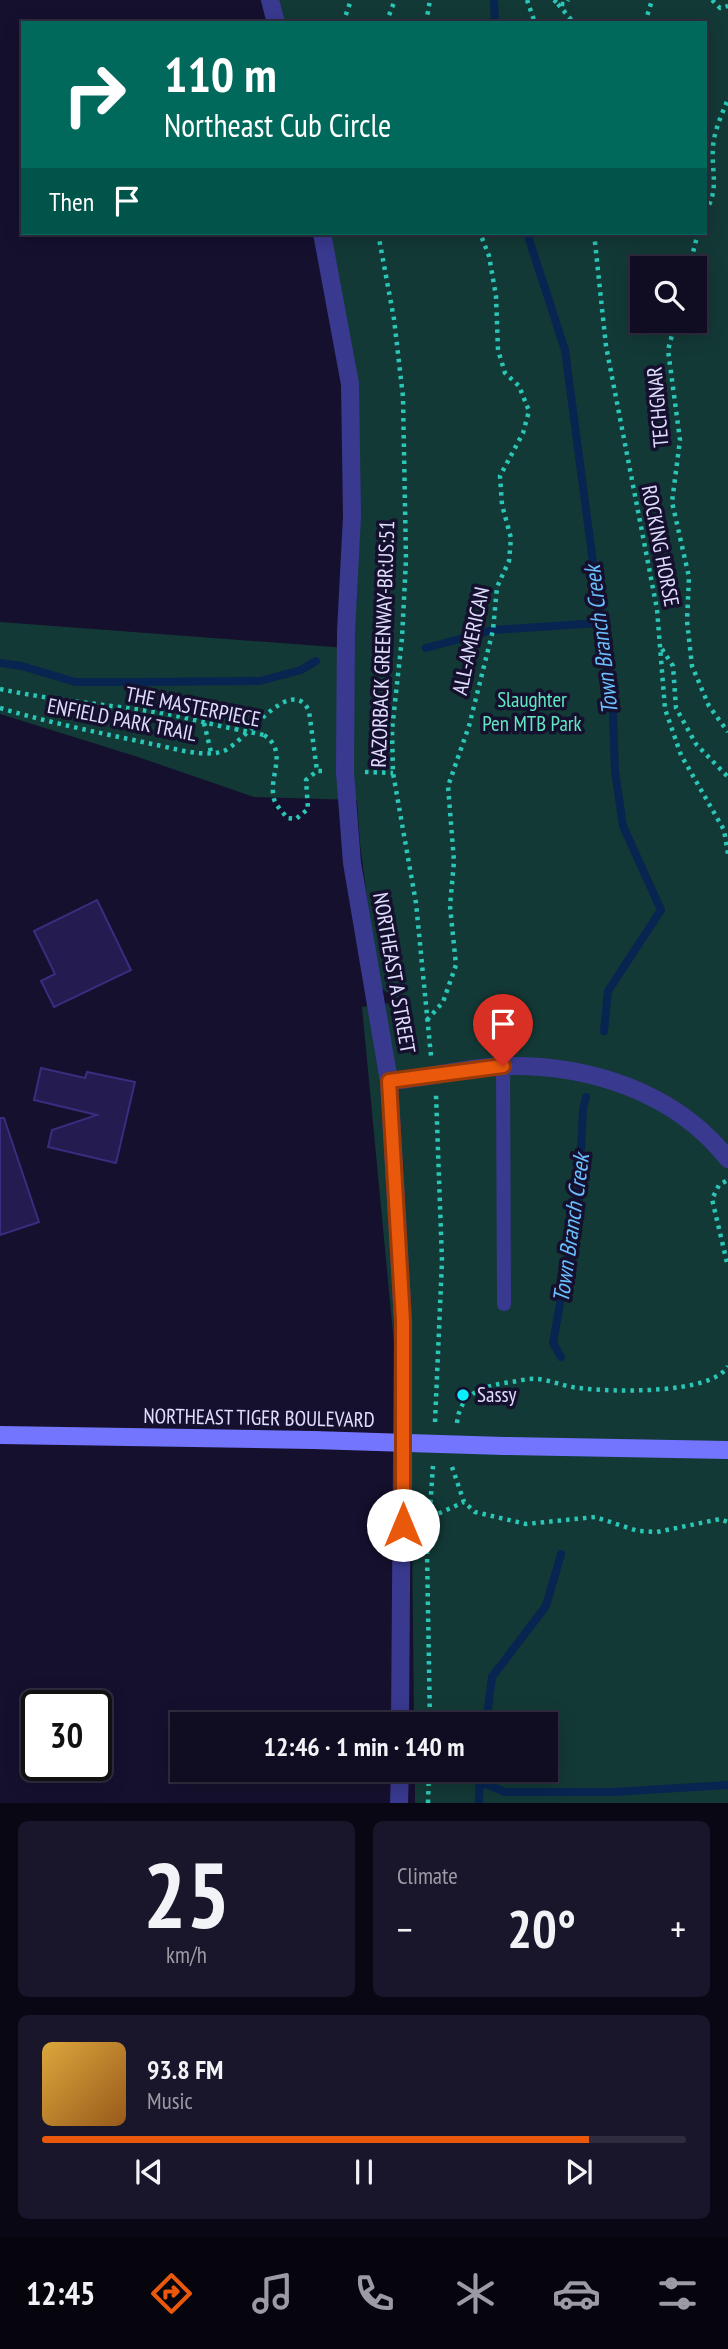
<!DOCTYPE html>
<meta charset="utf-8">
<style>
:root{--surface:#100c22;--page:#19152a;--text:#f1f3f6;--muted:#9c9ba5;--line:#302c40;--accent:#ea580c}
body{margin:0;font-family:"PT Sans Narrow",sans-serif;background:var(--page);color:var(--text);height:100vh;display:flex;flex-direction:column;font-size:26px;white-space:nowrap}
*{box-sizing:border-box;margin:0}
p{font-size:23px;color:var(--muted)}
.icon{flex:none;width:38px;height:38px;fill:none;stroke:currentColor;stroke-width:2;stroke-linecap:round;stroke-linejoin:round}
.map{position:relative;height:1803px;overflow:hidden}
.panel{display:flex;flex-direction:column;gap:18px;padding:18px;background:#090713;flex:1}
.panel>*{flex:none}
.top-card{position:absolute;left:21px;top:21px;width:686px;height:214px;border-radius:0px;box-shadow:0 4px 18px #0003,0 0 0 2px var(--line);background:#00695c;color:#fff;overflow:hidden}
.fabs{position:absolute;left:630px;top:256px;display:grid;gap:14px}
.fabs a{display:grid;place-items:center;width:77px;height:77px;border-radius:0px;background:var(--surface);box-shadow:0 4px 18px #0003,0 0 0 2px var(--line);font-size:35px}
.speed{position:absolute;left:21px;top:1690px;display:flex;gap:14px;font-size:35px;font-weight:700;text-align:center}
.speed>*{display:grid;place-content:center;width:91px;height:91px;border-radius:50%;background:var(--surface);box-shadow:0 4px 18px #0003,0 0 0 2px var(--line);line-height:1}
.speed .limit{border:4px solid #111;border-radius:10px;background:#fff;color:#111}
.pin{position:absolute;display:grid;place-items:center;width:60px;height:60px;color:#fff;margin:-72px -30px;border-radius:50% 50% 50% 0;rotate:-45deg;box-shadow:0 0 7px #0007}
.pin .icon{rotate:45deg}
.me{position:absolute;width:77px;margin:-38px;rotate:0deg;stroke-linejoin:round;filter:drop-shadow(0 0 5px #0008)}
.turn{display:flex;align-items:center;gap:24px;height:147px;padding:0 28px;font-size:32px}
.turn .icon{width:91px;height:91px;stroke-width:2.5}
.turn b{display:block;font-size:49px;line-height:60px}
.then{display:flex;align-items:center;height:66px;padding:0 28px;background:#0003;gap:14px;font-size:26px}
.big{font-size:52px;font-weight:600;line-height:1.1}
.panel .card{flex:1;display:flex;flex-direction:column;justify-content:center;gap:10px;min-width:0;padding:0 24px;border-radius:10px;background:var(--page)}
.panel .dial{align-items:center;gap:0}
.dial b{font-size:91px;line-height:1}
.song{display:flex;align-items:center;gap:21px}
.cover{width:84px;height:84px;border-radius:10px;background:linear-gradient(135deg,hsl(40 70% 55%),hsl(30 70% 35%))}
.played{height:7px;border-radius:4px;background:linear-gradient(90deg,var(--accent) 85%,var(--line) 85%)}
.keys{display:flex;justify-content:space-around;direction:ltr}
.heat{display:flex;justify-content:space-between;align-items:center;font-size:38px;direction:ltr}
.panel .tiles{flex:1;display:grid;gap:18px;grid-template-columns:1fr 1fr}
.card:last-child{grid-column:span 2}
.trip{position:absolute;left:170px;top:1712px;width:388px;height:70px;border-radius:0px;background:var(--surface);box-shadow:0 4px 18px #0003,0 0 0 2px var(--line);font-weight:600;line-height:70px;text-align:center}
.tabs{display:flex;height:112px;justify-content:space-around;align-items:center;background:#06050e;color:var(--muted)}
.tabs .icon{width:49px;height:49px}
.tabs .selected{color:var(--accent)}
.tabs b{font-size:32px;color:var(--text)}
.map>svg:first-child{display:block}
.green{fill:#133936;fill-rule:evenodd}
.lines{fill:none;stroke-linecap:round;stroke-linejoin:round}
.stream{stroke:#082450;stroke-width:8}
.building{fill:#241b50;stroke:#3a2c7e;stroke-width:2}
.path{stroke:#2ac7b8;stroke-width:4.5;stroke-dasharray:3.5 5;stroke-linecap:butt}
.lane{stroke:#393990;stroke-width:14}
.street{stroke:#393990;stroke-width:18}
.secondary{stroke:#7475ff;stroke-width:18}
.path-bridge{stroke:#2ac7b8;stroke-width:4.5;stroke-dasharray:3.5 5;stroke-linecap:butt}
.secondary-bridge{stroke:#7475ff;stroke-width:18}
.route-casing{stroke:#983908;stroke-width:18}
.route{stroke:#ea580c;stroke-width:12}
.poi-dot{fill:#09eeff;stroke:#15102e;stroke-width:2.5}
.labels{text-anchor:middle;stroke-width:7;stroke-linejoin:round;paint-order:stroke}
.street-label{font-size:21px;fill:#e0ddff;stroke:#15102e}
.park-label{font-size:21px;fill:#61e8c2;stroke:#15102e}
.poi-label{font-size:21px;fill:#e0ddff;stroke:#15102e;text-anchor:start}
.water-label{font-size:23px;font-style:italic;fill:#6bbfff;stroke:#15102e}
</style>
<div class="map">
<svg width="728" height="1803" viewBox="0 0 728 1803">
<rect width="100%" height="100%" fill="#15102e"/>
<!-- green -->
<path class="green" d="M276 0H728V1803H415V1769H546V1724H414L412 1533 362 1007 396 1002 378 984 360 844 357 800 254 797 138 757 0 714V622L347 648V385L319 233H705V23H280ZM642 268H695V320H642Z"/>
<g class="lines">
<!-- stream -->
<g class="stream">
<polyline points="494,0 495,23"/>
<polyline points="527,233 565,350 613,714 615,771 623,826 661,910 608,991 604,1031"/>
<polyline points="426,648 493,630 600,623"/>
<polyline points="0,663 22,666 75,682 139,682 260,681 301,670 316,661"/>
<polyline points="561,1357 553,1343 579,1196 583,1109 586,1097"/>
<polyline points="486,1724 492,1677 546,1606 561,1554"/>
<polyline points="478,1781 505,1792 613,1792 728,1785"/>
<polyline points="479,1803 480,1769"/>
</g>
</g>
<!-- building -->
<g class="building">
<polygon points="97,900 131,970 54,1007 41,981 55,974 34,931"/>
<polygon points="41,1068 85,1078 87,1072 135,1082 116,1163 48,1147 52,1130 97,1115 34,1100"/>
<polygon points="0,1118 4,1118 39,1222 0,1235"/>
</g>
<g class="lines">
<!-- path -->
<g class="path">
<polyline points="527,0 535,23"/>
<polyline points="554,0 558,4 566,4 568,0"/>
<polyline points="712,0 720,8 728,6"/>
<polyline points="558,4 574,23"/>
<polyline points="343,23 351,0"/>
<polyline points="386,23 395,0"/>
<polyline points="426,23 430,0"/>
<polyline points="645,23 652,0"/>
<path d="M705 212C720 189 711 172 713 147 714 131 722 114 728 99"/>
<polyline points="378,233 394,319 403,397 406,560 402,638 392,730 393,773 416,903 431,1056"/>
<polyline points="594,233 606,346 657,609 665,709 681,755 724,830 728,854"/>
<polyline points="689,268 698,233"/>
<polyline points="676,320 668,350 680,440 672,502 689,577 687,621 692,666 709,706 728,732"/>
<polyline points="662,649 673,666 676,708 696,744 728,777"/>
<path d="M0 689C51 700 103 704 155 712 182 716 208 724 235 729"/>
<path d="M0 708C50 723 101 733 152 744 173 748 199 757 221 752 243 747 290 671 309 711L317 771H325"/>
<polyline points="204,723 211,752"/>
<path d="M264 735C289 752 268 775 274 799 276 806 283 812 287 818L296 819 308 809 306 780 317 771"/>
<polyline points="365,772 393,773"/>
<polyline points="427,1020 443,1002 456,965 450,906 454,861 448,786 469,726 493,630 497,587 509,561 511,538 502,505 500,476 523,433 529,411 519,386 505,373 498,350 496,296 489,256 480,233"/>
<polyline points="726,1181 719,1185 712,1199 728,1267"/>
<polyline points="435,1422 442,1261 436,1095"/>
<path d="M457 1423C460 1392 484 1386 511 1382 519 1381 529 1378 537 1379 551 1380 565 1387 579 1388 610 1392 712 1395 728 1366"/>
<polyline points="452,1467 464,1502 475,1512 526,1524 595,1517 638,1531 657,1532 720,1519 728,1522"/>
<polyline points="431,1517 464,1502"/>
<polyline points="430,1724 427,1552 433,1466"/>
<polyline points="428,1803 429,1769"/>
</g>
<!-- lane -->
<polyline class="lane" points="503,1066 504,1304"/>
<!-- street -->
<g class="street">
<polyline points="270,0 276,23"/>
<polyline points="322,233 350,384 352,516 346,632 345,772 352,863 389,1081 403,1321 400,1724"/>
<path d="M389 1081C428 1078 467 1067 505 1066 589 1064 675 1092 728 1159"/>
<polyline points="399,1803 400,1769"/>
</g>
<!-- secondary -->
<g class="secondary">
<polyline points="0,1435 313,1440"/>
<polyline points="504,1446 728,1450"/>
</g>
<!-- path-bridge -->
<polyline class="path-bridge" points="235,729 264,735"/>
<!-- secondary-bridge -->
<polyline class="secondary-bridge" points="313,1440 504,1446"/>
</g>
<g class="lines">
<!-- route casing -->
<g class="route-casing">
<polyline id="route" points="403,1525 403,1321 389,1081 503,1066"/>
</g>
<!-- route -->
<use href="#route" class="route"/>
</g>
<!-- markers -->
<circle class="poi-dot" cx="463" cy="1395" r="7"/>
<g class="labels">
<!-- street labels -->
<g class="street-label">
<text transform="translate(658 407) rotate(-95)" y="7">TECHGNAR</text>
<text transform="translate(660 546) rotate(79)" y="7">ROCKING HORSE</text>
<text transform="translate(471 641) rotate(-78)" y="7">ALL-AMERICAN</text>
<text transform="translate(383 644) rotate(-88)" y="7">RAZORBACK GREENWAY-BR:US:51</text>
<text transform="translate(193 707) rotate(11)" y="7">THE MASTERPIECE</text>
<text transform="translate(122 720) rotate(11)" y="7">ENFIELD PARK TRAIL</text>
<text transform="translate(394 973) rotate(80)" y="7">NORTHEAST A STREET</text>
<text transform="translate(259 1418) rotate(1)" y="7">NORTHEAST TIGER BOULEVARD</text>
</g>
<!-- park labels -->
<g class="park-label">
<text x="532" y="707">Slaughter<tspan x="532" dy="24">Pen MTB Park</tspan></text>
</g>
<!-- poi labels -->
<g class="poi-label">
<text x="477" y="1402">Sassy</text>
</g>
<!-- water labels -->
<g class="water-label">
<text transform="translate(601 640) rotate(-97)" y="8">Town Branch Creek</text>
<text transform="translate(571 1228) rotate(-82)" y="8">Town Branch Creek</text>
</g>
</g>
</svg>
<div class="fabs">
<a><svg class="icon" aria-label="search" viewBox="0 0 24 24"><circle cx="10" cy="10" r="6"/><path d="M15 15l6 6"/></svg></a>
</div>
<div class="speed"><div class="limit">30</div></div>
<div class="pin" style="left:503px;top:1066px;background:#d93025"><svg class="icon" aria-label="arrive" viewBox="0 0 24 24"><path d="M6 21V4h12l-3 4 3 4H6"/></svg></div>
<svg class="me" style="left:403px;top:1525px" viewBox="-20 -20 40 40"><circle r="19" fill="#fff"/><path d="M0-13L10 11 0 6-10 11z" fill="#ea580c"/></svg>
<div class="trip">12:46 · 1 min · 140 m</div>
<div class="top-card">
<div class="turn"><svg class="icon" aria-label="right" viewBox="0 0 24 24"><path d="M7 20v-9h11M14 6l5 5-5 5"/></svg><div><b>110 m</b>Northeast Cub Circle</div></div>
<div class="then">Then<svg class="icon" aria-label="arrive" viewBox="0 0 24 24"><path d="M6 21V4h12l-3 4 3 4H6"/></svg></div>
</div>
</div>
<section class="panel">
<div class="tiles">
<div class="card dial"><b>25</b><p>km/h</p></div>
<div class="card"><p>Climate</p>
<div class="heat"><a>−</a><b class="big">20°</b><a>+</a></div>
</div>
<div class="card">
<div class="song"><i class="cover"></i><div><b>93.8 FM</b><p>Music</p></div></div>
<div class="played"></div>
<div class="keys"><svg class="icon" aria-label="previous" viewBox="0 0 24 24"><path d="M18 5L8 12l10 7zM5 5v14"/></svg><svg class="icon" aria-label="pause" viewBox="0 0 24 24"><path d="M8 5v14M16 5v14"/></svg><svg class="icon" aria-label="next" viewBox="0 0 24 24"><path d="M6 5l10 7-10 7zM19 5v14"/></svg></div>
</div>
</div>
</section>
<nav class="tabs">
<b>12:45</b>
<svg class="icon selected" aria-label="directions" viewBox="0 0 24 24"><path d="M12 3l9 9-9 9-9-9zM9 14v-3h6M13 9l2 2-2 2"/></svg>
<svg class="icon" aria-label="music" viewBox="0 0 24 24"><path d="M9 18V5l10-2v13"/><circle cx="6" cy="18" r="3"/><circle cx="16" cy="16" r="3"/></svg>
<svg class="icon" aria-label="phone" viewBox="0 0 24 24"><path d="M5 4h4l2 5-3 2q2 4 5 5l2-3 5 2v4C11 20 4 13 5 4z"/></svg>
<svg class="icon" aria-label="climate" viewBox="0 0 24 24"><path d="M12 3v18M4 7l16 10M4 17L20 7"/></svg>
<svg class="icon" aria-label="car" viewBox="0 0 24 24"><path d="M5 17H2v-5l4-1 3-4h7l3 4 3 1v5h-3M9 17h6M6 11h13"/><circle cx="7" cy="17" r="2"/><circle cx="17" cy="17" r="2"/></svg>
<svg class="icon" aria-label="filters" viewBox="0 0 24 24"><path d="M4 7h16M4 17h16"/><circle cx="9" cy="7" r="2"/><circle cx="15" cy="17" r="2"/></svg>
</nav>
